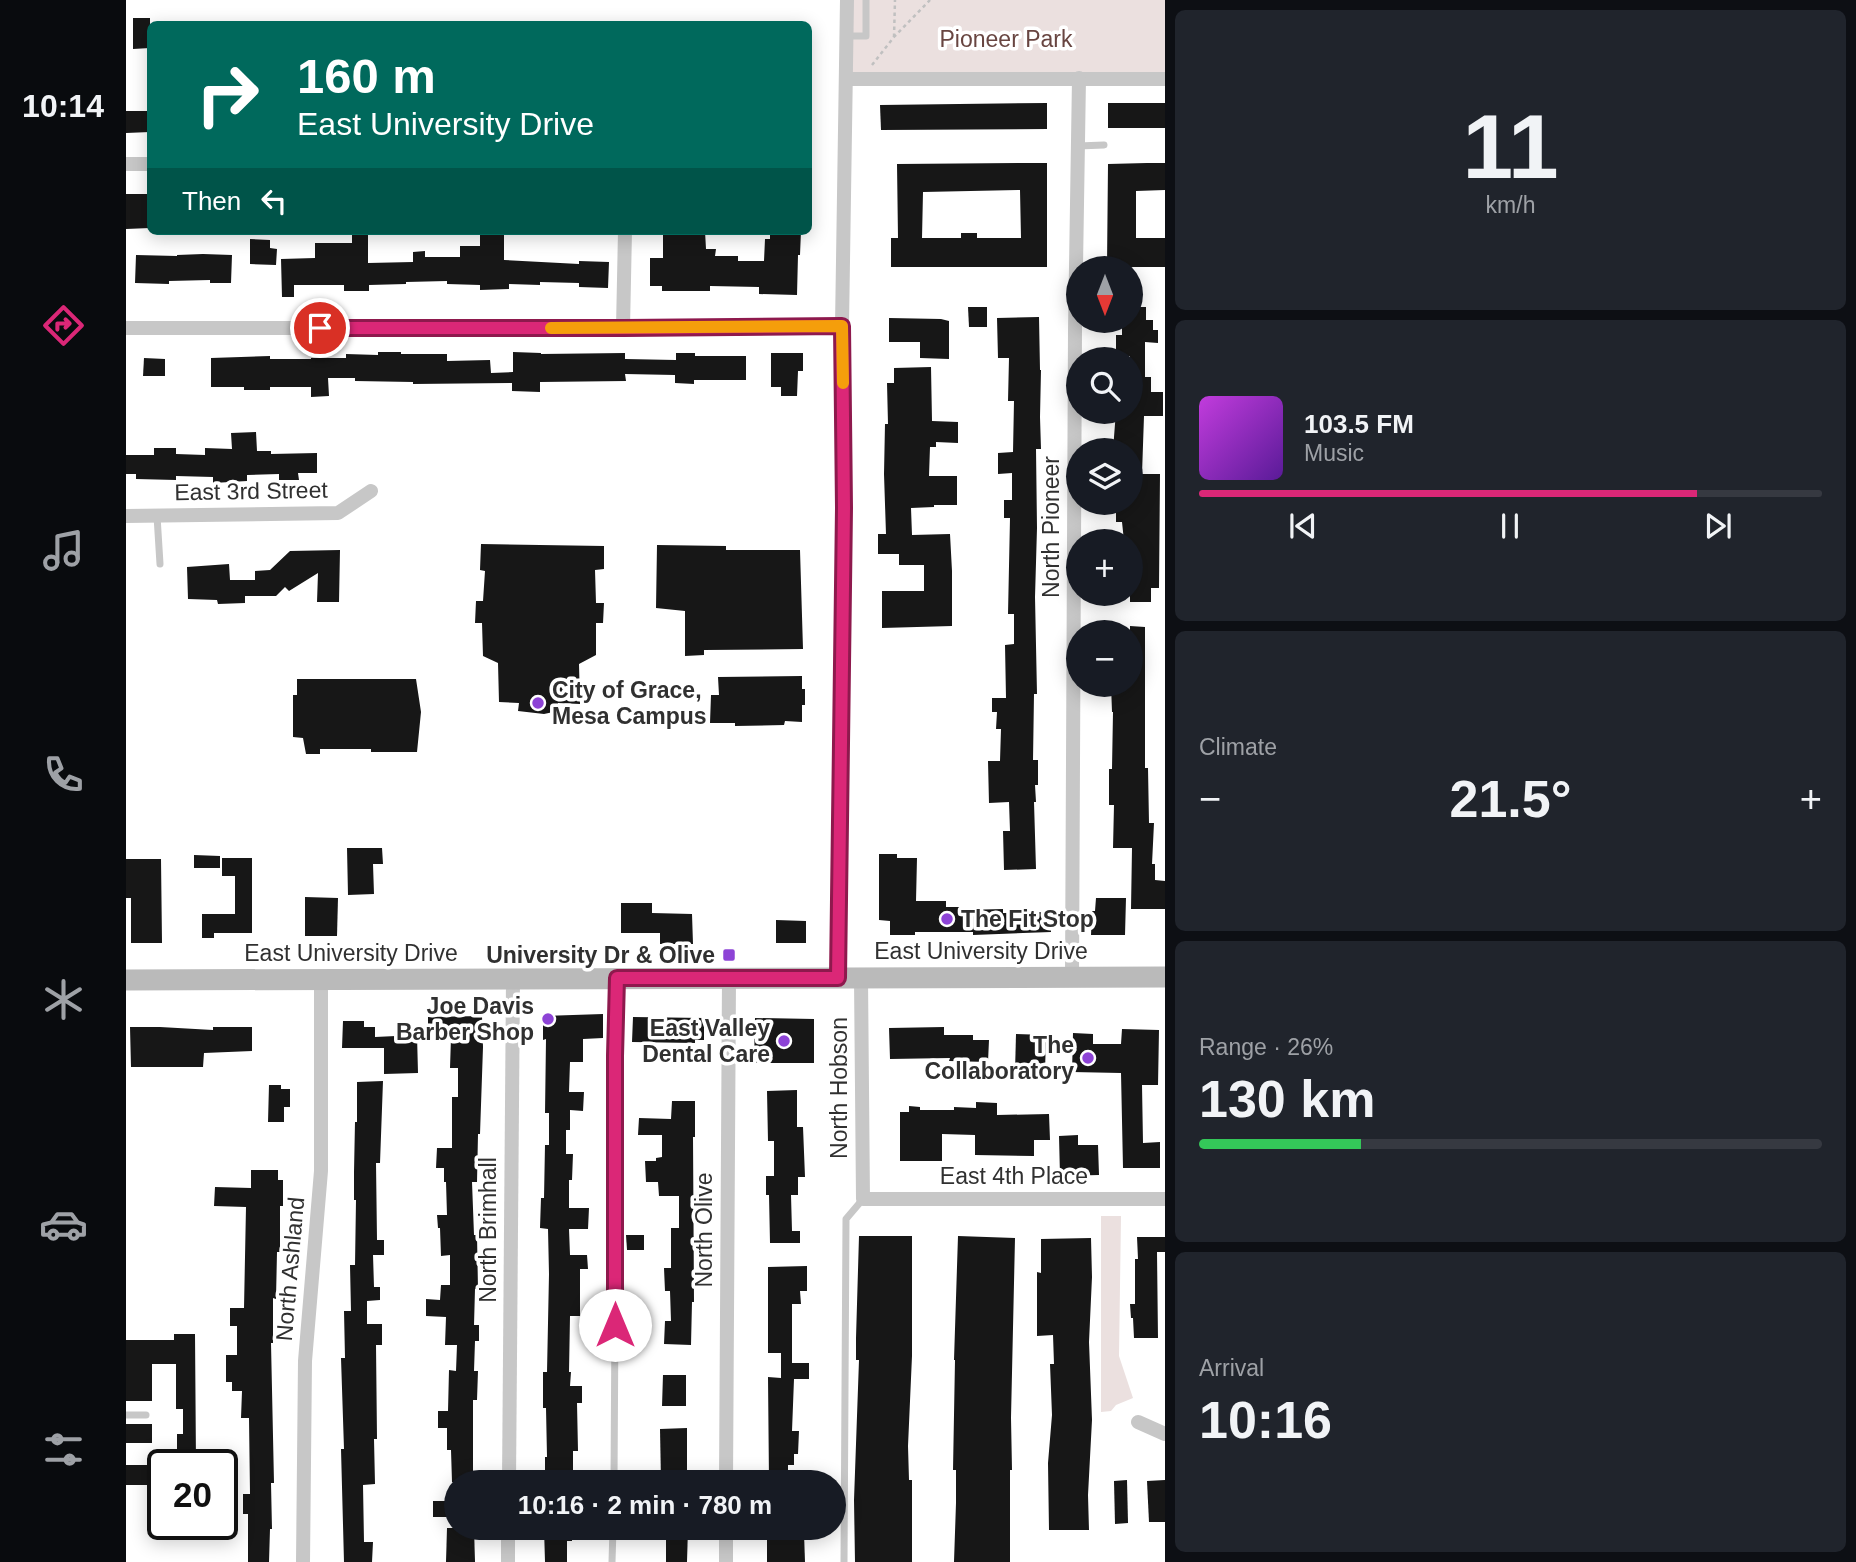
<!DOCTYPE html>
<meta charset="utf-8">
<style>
:root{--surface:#171b24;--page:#20242c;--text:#f1f3f6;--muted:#9ea1a6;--line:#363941;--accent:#db2777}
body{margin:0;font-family:Helvetica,sans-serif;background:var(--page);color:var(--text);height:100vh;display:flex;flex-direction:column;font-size:26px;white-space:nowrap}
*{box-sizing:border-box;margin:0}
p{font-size:23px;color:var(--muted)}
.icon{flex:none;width:38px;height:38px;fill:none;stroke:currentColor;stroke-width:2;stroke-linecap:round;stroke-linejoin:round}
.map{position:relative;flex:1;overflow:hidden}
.details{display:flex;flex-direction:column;gap:10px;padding:10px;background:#0d0f14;width:691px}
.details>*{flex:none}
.guide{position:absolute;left:21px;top:21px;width:665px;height:214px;border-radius:10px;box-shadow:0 4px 18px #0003;background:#00695c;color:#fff;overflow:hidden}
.needle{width:46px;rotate:180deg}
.fabs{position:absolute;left:940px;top:256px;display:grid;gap:14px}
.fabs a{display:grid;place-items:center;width:77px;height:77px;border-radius:50%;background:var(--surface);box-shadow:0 4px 18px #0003;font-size:35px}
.speed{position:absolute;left:21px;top:1449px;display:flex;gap:14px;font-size:35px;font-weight:700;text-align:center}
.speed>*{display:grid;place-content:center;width:91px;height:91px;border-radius:50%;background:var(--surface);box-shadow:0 4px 18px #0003;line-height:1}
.speed .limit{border:4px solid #111;border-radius:10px;background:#fff;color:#111}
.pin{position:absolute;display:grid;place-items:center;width:60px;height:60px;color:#fff;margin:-30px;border:4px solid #fff;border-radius:50%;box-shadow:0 2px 7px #0007}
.me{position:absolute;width:77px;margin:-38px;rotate:0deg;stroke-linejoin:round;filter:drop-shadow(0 0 5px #0008)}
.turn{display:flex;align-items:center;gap:24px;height:147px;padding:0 35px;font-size:32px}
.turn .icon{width:91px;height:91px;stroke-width:2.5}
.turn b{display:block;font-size:49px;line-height:60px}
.then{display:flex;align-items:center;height:66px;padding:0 35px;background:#0003;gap:14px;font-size:26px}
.big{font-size:52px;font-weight:800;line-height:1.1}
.details .tile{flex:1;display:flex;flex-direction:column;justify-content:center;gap:10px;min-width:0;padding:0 24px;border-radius:10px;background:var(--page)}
.details .dial{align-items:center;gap:0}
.dial b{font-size:91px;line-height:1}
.song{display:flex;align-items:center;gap:21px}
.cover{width:84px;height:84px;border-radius:10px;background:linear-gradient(135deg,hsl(290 70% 55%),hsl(270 70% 35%))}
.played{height:7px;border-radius:4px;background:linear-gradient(90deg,var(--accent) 80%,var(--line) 80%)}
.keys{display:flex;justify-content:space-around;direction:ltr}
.heat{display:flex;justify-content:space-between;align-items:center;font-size:38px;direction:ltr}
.charge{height:10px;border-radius:5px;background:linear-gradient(90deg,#34c759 26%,var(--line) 0)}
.trip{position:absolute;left:318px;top:1470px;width:402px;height:70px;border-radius:35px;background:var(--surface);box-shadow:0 4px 18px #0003;font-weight:800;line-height:70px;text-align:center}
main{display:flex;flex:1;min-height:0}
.tabs{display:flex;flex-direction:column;width:126px;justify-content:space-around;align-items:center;background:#090b0e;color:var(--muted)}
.tabs .icon{width:49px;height:49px}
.tabs .current{color:var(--accent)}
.tabs b{font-size:32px;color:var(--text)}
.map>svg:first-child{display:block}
.green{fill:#ebe0df}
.building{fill:#171717;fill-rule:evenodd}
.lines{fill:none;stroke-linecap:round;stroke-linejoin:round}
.path{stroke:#c0c0c0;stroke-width:2.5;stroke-dasharray:3.5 3.5;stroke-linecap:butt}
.service{stroke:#c7c7c7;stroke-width:7}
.minor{stroke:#c7c7c7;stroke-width:14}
.secondary{stroke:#bababa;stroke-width:21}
.route-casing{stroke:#8e194d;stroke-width:18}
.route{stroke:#db2777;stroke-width:12}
.slow{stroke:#f59e0b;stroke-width:12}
.poi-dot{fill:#8d43d6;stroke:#fff;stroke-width:2.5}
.labels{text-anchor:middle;stroke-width:7;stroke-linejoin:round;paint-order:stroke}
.park-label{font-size:23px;fill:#684541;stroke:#fff}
.street-label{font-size:23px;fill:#303030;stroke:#fff}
.poi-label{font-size:23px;font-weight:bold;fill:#303030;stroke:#fff;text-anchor:end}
</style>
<main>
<nav class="tabs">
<b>10:14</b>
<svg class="icon current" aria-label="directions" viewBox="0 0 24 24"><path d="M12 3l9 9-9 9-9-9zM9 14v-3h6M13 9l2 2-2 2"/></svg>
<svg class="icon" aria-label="music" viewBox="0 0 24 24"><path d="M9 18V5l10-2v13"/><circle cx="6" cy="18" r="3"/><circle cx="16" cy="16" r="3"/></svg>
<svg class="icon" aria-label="phone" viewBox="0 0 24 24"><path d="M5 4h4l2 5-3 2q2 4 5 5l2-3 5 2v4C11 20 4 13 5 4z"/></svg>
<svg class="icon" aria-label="climate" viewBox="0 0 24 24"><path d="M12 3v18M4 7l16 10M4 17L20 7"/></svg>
<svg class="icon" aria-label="car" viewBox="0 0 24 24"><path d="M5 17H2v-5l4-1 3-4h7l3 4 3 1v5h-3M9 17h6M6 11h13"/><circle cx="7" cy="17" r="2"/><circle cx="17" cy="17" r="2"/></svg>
<svg class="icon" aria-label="filters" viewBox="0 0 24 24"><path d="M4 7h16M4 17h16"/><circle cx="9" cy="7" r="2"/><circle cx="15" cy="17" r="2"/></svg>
</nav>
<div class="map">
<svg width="1039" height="1562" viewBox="0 0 1039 1562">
<rect width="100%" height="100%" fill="#fff"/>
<!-- green -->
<g class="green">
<rect x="721" y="0" width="318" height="79"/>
<polygon points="975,1216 995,1216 993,1356 1007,1398 990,1405 985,1411 975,1412"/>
</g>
<!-- building -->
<g class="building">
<polygon points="7,18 24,18 24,48 7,49"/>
<polygon points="921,103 921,129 755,130 754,105"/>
<rect x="982" y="103" width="57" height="25"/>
<polygon points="0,111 24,111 24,132 0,133"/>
<path d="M894 163H921V267H765V238H772L771 164ZM894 190 895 238H851V233H835V238H796L797 192Z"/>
<polygon points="1021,163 1039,163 1039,190 1010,191 1010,238 1039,238 1039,267 981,267 982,164"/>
<polygon points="0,194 24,194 24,228 0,229"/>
<polygon points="226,231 242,231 242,263 287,262 287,252 299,251 299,257 334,257 334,246 354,246 354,231 378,231 378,260 453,264 453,261 483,262 482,288 453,287 453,283 414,282 414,285 383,284 383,289 354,290 354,285 321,284 321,281 280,282 280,284 243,285 243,291 218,291 218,285 168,285 168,297 156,297 155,259 189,258 189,243 226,243"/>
<polygon points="537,231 579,231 580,249 590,249 589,256 612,256 612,261 638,261 639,239 644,239 644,231 675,231 674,255 672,255 671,295 633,294 633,287 584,286 584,291 536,291 536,286 524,286 524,258 537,258"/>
<polygon points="124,239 144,240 144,248 151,249 150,265 124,264"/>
<polygon points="77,254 106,255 105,283 84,283 84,280 43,281 43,284 9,283 10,255 51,256 51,255"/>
<polygon points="842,307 861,307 861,327 843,327"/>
<polygon points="1004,307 1020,307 1020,320 1027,320 1027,330 1032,330 1032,343 1019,342 1019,377 1025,377 1025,392 1037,392 1037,416 1018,416 1016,474 1034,474 1033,588 1025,588 1025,602 1004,602 1004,541 998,541 996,522 990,522 990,502 1004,502 1004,450 987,450 990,411 1004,411 1004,356 990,356 990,335 996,335 996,320 1004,320"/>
<polygon points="913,317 914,370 915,370 914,417 915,449 910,449 911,528 909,597 911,694 908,694 907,760 912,760 912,785 909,785 910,802 908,802 910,869 878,870 877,831 884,831 883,802 863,803 862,761 874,761 875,729 870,729 871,712 866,712 866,698 880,698 879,645 888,644 888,614 882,614 884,518 878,518 878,500 886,500 886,473 872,474 872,453 887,452 888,401 882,401 883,358 872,358 871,318"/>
<polygon points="763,318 815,319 823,321 823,359 794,358 794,342 763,342"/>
<polygon points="252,352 275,352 275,354 321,354 321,361 364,360 365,373 387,372 387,352 415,353 415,354 499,353 499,359 550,360 550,353 569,353 569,356 620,356 620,380 568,380 568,384 549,383 549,375 499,374 500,381 414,382 414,392 386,391 386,383 287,384 287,382 229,381 229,378 202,378 203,396 185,397 185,387 144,387 144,390 118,390 118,387 85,387 85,358 144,356 144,359 185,359 185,358 220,358 220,354 252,355"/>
<polygon points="645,353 677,353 677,371 672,371 671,396 655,396 655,387 645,387"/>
<polygon points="18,358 39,359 39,376 17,376"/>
<polygon points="805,367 806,421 832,422 832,443 810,442 810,447 804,447 803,476 831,476 831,505 808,505 808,507 785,508 786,535 824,534 826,571 826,626 756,628 756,591 798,591 798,565 773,565 773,554 752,554 752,534 760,534 758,474 759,424 762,424 761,383 768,383 768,368"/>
<polygon points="130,432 131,451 145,451 145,454 191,453 191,473 172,473 173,480 153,480 153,474 121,475 121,481 87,483 87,477 50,476 50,480 10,479 10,474 0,474 0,455 28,455 28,448 50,448 50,454 79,455 79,448 106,449 105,433"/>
<polygon points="355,544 478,546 478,569 469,570 470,603 478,603 477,623 470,623 470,655 453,664 454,704 432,703 432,711 418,714 392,711 393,703 373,702 372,663 357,656 356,623 349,623 350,601 357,601 359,571 354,570"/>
<polygon points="531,545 600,546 600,550 674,550 677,649 578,650 578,655 559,656 559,611 530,608"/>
<polygon points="214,550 213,602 191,602 192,573 163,591 159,587 150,596 119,596 119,603 92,604 91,600 62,599 61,567 103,564 104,580 129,580 129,571 144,570 164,551"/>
<polygon points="1004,626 1019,627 1019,768 1022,768 1023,823 1028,823 1026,864 1029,864 1029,880 1039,881 1039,909 1005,909 1006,848 987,848 988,805 983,805 983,769 986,769 987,712 986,712 985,684 1004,684"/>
<polygon points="676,676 676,689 679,689 679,705 676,705 676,722 659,721 658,725 609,726 609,723 584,723 585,695 593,695 592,677"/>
<polygon points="171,679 290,679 295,712 291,752 245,752 245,749 194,749 194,754 180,754 177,738 167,737 167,695 171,695"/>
<polygon points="221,848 256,848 257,864 247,864 248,894 222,895"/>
<polygon points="753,854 771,854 771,858 791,858 790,901 820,901 820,907 838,907 838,910 877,909 877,913 925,912 925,932 847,935 847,932 789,932 789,935 764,935 764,921 753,920"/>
<polygon points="68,855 94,856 94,868 68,868"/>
<polygon points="96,858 126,858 126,933 88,933 88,938 76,938 76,914 109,914 109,876 96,876"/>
<polygon points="0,859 35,859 36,943 5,943 5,898 0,898"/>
<polygon points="179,897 212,898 211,936 179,936"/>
<polygon points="970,898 1000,898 999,935 965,935 966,911 969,911"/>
<polygon points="495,903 526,903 526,913 566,914 567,944 534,944 534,933 495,933"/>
<polygon points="650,920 680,921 680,943 650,943"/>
<polygon points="477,1014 477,1038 457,1039 457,1062 444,1062 443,1092 458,1092 457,1111 444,1110 444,1130 440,1130 440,1154 447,1154 446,1180 443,1180 443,1208 463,1208 462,1229 443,1229 444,1255 461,1255 462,1269 454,1269 454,1316 444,1316 443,1372 445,1372 444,1386 456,1386 456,1403 451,1403 452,1451 447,1451 447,1477 441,1477 441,1482 419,1482 419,1457 421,1457 420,1408 417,1408 417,1372 421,1372 423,1274 422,1229 414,1228 415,1198 418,1198 419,1145 423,1145 423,1113 419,1113 420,1039 417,1040 417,1016"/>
<polygon points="356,1016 357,1047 354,1134 352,1134 351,1182 346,1182 348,1235 351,1235 352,1289 349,1289 348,1325 353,1325 353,1341 349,1341 348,1371 352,1371 351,1400 347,1400 347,1482 326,1482 325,1450 321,1450 321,1428 312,1428 312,1411 322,1411 323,1370 330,1371 331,1345 319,1345 320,1317 300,1316 300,1299 314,1300 315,1285 324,1285 324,1255 315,1256 314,1228 312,1228 311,1215 321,1215 320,1182 318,1182 318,1168 310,1168 311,1148 326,1148 326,1097 332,1097 332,1068 324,1068 325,1037 302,1038 302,1017"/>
<polygon points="507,1017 578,1018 578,1040 569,1040 569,1043 506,1042"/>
<polygon points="629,1018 688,1019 688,1063 628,1063"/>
<polygon points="217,1021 238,1021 238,1027 249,1027 249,1037 291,1035 292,1073 258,1074 258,1048 216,1048"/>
<polygon points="4,1027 34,1027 87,1030 87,1027 126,1027 126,1051 78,1053 77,1067 5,1067"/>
<polygon points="818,1027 818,1035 847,1035 847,1040 863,1040 862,1062 823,1061 824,1058 764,1059 763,1028"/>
<polygon points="996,1029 1033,1030 1032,1085 1016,1085 1017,1143 1034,1142 1034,1168 997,1168 995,1073 946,1072 947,1033 967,1034 967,1044 995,1044"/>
<polygon points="890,1034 920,1035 919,1073 889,1072"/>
<polygon points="257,1081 254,1163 250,1163 251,1240 258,1240 258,1255 247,1255 248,1287 254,1287 254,1300 241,1301 241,1324 256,1324 256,1345 250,1345 251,1439 248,1439 249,1484 237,1485 238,1542 247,1542 246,1562 218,1562 215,1449 218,1449 215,1358 219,1358 218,1311 225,1311 224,1265 229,1265 230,1200 228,1200 228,1172 229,1122 231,1122 231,1082"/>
<polygon points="143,1085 155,1085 155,1089 164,1089 164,1107 158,1107 158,1122 142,1122"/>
<polygon points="671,1090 671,1127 677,1127 679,1177 672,1177 672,1195 665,1195 666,1231 674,1231 674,1243 644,1243 643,1195 640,1195 640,1176 648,1176 648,1141 642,1141 641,1091"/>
<polygon points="546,1101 569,1101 569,1137 567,1137 568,1302 566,1302 565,1345 538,1344 539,1321 545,1321 544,1291 539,1291 538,1268 545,1268 545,1228 553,1228 553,1196 533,1196 532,1182 520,1182 519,1161 530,1161 530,1158 536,1157 536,1135 512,1135 513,1118 545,1119"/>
<polygon points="850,1102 871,1103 871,1115 923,1114 924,1140 908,1140 908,1156 849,1155 849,1135 816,1134 816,1161 774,1161 774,1112 783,1112 783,1106 794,1107 794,1110 828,1110 828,1107 850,1108"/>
<polygon points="952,1135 952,1145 972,1145 973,1175 934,1176 933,1136"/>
<polygon points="125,1170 152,1170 152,1180 157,1180 157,1206 154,1206 154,1252 151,1252 150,1299 147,1298 147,1343 145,1343 148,1483 145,1483 146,1529 144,1529 143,1562 122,1562 122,1514 117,1514 117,1494 124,1494 123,1418 115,1418 116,1391 106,1391 106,1382 100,1382 100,1355 111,1355 111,1326 104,1326 104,1308 118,1308 120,1207 88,1206 89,1187 125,1188"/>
<polygon points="500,1235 518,1235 518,1250 501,1250"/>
<polygon points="733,1236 786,1236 786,1356 782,1446 783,1480 786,1480 786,1562 729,1562 728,1500 733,1360 730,1360 730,1338"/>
<polygon points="832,1236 889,1238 885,1418 886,1470 884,1470 884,1562 828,1562 830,1503 830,1470 827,1470 829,1360 828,1360"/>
<polygon points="1011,1237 1039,1237 1039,1252 1031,1252 1032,1338 1008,1338 1007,1318 1005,1318 1004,1304 1009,1304 1009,1259 1012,1259"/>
<polygon points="965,1238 966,1277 963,1342 966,1420 962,1495 963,1530 923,1530 922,1463 926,1415 924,1364 928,1364 927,1335 911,1336 911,1272 915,1273 915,1239"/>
<polygon points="681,1266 681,1291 674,1291 675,1304 666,1304 666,1363 683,1363 683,1379 668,1379 666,1431 673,1431 672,1454 668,1454 668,1465 662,1465 662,1482 643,1482 642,1377 655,1378 655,1353 642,1353 642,1267"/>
<polygon points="48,1334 69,1334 70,1465 51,1465 51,1434 57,1434 57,1409 50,1409 50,1364 26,1364 26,1401 0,1401 0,1340 48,1340"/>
<polygon points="537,1375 560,1375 560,1406 536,1406"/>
<rect x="0" y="1424" width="26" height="19"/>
<polygon points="561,1428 561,1482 535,1482 534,1429"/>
<rect x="0" y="1465" width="37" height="20"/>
<polygon points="1001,1480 1002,1523 989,1524 988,1481"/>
<polygon points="1039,1480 1039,1522 1023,1522 1021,1481"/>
<rect x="307" y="1501" width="24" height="16"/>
<polygon points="321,1528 348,1528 349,1562 320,1562"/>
<polygon points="418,1528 446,1528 446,1541 441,1541 441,1562 419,1562"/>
<polygon points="540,1528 562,1528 561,1562 540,1562"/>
<polygon points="678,1533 679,1562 641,1562 641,1534"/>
</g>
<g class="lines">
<!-- path -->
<g class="path">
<polyline points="768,37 769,0"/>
<polyline points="746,65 768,37 804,0"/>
</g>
<!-- service -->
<g class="service">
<polyline points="721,36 740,36 740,0"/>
<polyline points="952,146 978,145"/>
<polyline points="31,516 34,564"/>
<polyline points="0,1415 20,1415"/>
<polyline points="488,1482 491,983"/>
<polyline points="486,1562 487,1528"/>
<polyline points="718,1562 720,1219 737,1199"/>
</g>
<!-- minor -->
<g class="minor">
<polyline points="721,79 1039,79"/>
<polyline points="0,164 24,164"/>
<polyline points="0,328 497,328 716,326"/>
<polyline points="497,328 499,231"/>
<polyline points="0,516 212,513 245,491"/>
<polyline points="946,977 949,330 953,78"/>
<polyline points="712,978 718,508 716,326 721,0"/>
<polyline points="735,978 737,1199 1039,1199"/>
<polyline points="1012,1422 1039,1434"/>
<polyline points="383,1482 387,979"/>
<polyline points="600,1482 603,978"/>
<polyline points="177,1562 179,1361 195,1171 195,980"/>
<polyline points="382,1562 382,1528"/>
<polyline points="600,1562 600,1528"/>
</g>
<!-- secondary -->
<polyline class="secondary" points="0,980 1039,977"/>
</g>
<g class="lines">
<!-- route casing -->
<g class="route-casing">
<polyline id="route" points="194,328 498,328 716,326 718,508 712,978 491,978 489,1056 489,1325"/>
</g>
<!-- route -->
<use href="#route" class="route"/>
<!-- slow -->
<polyline class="slow" points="425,328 716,326 717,383"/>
</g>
<!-- markers -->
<g class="poi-dot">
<circle cx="412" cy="703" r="7"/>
<circle cx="821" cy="919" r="7"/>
<rect x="596" y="948" width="14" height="14" rx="3.5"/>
<circle cx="422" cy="1019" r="7"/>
<circle cx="658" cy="1041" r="7"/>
<circle cx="962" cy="1058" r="7"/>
</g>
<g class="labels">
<!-- park labels -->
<g class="park-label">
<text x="880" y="47">Pioneer Park</text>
</g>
<!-- street labels -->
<g class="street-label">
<text transform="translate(125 491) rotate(-1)" y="8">East 3rd Street</text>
<text transform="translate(925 527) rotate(-90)" y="8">North Pioneer</text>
<text x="855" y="959">East University Drive</text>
<text x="225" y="961">East University Drive</text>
<text transform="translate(713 1088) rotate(-90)" y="8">North Hobson</text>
<text x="888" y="1184">East 4th Place</text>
<text transform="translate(362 1230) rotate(-90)" y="8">North Brimhall</text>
<text transform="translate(578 1230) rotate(-90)" y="8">North Olive</text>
<text transform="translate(164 1269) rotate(-85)" y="8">North Ashland</text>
</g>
<!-- poi labels -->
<g class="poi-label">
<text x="426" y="698" text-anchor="start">City of Grace,<tspan x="426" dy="26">Mesa Campus</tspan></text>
<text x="835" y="927" text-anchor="start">The Fit Stop</text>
<text x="589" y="963">University Dr &amp; Olive</text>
<text x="408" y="1014">Joe Davis<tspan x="408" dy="26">Barber Shop</tspan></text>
<text x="644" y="1036">East Valley<tspan x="644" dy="26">Dental Care</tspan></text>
<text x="948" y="1053">The<tspan x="948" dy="26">Collaboratory</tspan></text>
</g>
</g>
</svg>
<div class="fabs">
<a><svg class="needle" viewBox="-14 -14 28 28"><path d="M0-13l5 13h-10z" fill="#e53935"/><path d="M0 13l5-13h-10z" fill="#9ea1a6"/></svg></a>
<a><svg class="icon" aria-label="search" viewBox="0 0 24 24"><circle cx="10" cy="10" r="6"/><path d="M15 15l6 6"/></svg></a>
<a><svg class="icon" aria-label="layers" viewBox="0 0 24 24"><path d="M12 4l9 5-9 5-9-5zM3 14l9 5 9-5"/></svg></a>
<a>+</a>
<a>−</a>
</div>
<div class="speed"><div class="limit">20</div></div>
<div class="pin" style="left:194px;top:328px;background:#d93025"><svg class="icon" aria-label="arrive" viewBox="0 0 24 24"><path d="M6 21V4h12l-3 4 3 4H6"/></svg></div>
<svg class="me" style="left:489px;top:1325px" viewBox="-20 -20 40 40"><circle r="19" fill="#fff"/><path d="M0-13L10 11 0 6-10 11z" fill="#db2777"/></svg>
<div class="trip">10:16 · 2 min · 780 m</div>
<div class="guide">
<div class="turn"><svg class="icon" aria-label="right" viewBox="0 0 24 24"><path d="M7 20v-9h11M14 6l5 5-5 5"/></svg><div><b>160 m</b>East University Drive</div></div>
<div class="then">Then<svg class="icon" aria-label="left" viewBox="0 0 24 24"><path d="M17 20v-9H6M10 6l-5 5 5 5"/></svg></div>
</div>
</div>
<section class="details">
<div class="tile dial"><b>11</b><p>km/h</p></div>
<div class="tile">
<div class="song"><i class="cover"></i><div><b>103.5 FM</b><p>Music</p></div></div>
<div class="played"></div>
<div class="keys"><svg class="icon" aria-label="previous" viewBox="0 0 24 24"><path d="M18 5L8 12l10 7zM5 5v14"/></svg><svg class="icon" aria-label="pause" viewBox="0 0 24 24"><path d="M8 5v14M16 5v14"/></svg><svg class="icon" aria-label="next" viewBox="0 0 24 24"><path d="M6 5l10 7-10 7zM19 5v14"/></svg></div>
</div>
<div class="tile"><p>Climate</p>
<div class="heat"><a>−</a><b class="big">21.5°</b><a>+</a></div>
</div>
<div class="tile"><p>Range · 26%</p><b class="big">130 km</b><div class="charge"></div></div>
<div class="tile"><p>Arrival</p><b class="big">10:16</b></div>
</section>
</main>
